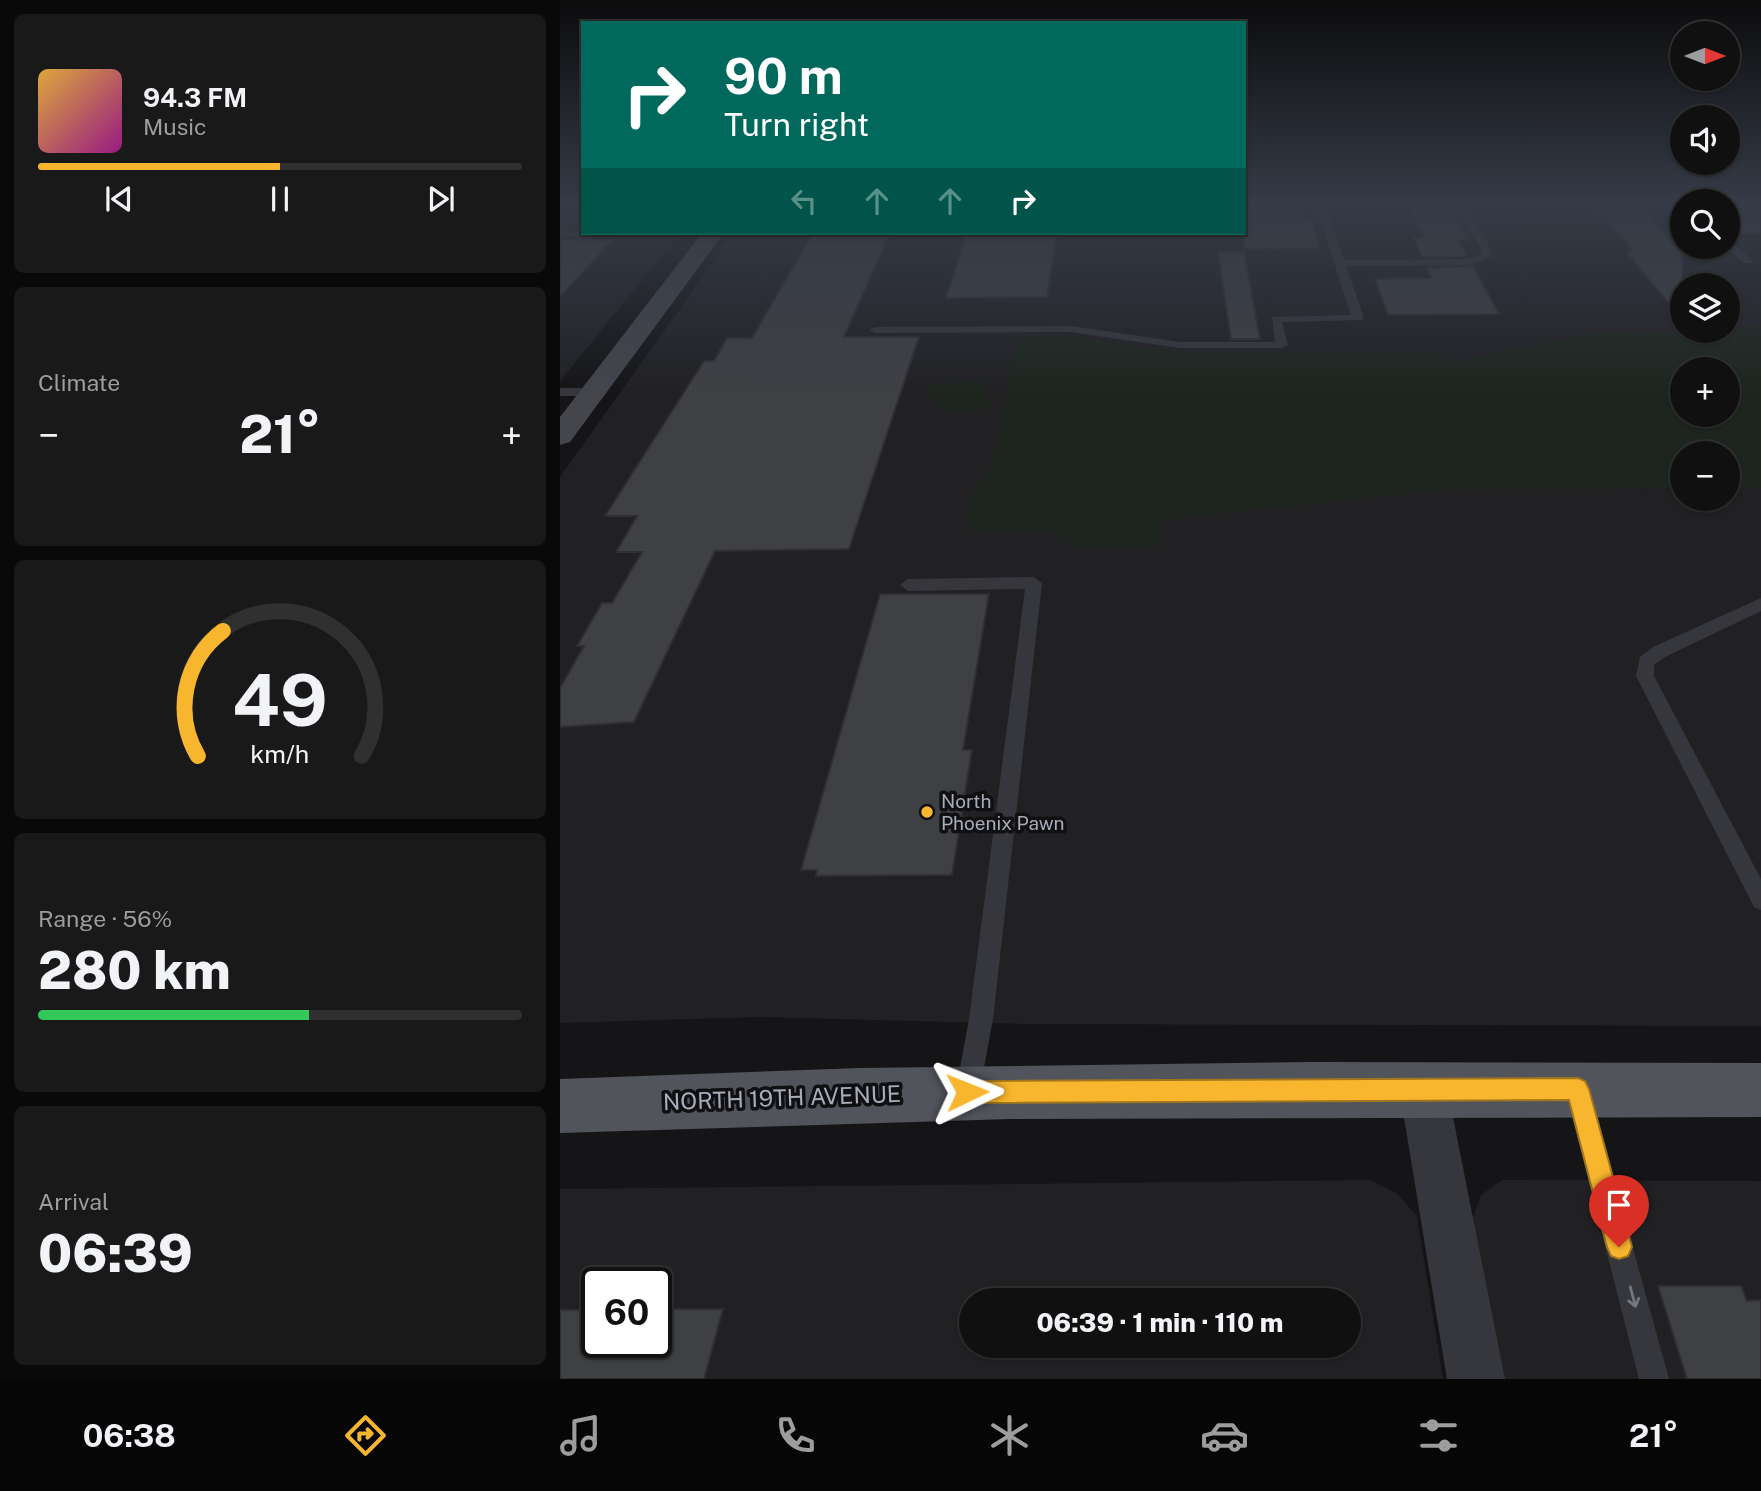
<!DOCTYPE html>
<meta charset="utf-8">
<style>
:root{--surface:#101011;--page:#19191a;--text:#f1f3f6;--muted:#9c9d9f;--line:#303031;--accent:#f7b62d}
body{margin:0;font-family:"Public Sans",sans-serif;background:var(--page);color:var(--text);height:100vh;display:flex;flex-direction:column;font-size:26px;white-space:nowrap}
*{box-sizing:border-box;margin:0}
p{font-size:23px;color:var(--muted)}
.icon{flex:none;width:38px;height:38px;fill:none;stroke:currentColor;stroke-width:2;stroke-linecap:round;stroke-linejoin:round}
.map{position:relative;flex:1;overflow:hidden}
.sheet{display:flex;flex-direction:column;gap:14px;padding:14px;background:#090909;width:560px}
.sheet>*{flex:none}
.hud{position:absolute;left:21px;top:21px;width:665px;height:214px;border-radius:0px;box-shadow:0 2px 5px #0004,0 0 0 2px var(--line);background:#00695c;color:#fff;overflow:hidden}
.needle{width:46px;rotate:90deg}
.fabs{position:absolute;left:1110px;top:21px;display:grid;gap:14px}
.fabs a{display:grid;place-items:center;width:70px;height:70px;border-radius:50%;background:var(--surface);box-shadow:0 2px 5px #0004,0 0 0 2px var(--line);font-size:35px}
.speed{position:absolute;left:21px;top:1267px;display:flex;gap:14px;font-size:35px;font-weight:700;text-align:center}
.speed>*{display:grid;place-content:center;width:91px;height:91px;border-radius:50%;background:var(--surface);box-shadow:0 2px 5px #0004,0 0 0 2px var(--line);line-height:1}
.speed .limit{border:4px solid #111;border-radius:10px;background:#fff;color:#111}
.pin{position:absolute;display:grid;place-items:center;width:60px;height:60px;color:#fff;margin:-72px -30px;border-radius:50% 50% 50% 0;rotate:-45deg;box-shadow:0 0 7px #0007}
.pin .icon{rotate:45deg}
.me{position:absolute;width:77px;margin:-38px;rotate:88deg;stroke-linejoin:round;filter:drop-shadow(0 0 5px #0008)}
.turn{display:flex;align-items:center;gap:24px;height:147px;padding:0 28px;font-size:32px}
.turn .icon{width:91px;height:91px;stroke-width:2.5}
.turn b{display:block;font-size:49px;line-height:60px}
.lanes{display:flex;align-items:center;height:66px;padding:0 28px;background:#0003;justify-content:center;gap:35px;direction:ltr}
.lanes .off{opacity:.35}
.big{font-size:52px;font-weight:800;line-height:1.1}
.sheet .widget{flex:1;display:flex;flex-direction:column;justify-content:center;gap:10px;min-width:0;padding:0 24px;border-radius:10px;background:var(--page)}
.sheet .dial{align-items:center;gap:0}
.dial svg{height:182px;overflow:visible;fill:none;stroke:var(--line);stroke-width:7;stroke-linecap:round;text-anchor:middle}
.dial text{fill:var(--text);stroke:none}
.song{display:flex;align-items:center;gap:21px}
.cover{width:84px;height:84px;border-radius:10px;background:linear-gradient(135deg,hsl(40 70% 55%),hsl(310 70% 35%))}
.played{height:7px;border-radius:4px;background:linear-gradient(90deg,var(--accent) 50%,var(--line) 50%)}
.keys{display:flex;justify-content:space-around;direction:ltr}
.heat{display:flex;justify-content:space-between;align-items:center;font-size:38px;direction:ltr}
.charge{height:10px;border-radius:5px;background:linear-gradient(90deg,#34c759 56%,var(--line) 0)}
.trip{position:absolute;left:399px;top:1288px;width:402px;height:70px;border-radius:35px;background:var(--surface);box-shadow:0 2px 5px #0004,0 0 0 2px var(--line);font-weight:800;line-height:70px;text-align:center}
.tab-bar{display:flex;height:112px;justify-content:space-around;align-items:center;background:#060607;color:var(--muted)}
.tab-bar .icon{width:49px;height:49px}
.tab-bar .on{color:var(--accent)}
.tab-bar b{font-size:32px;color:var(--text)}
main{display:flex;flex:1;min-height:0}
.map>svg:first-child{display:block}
.built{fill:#212124;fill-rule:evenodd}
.green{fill:#1d251e;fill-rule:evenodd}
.building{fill:#3f4044;stroke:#2f2f33;stroke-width:2}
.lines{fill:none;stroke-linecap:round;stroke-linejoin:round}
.service{fill:#36373c;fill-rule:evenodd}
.minor{fill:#36373c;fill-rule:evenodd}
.secondary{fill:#44464c;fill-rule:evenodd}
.primary{fill:#52545b;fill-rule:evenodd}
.oneway{stroke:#747780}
.route{fill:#f7b62d;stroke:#a1761d;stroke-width:2}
.poi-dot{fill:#f7b62d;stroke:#101012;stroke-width:2.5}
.labels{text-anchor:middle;stroke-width:7;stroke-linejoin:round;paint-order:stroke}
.poi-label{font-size:19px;fill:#a7acb8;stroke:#101012;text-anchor:start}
.near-street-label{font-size:23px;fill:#a7acb8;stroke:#101012}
</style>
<main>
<section class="sheet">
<div class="widget">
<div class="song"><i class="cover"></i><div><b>94.3 FM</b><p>Music</p></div></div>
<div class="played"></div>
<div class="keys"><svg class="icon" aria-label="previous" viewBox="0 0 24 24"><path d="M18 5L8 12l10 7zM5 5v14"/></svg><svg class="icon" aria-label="pause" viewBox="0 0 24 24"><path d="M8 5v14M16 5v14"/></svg><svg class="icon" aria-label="next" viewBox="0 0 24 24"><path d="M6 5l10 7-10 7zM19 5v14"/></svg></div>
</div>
<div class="widget"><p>Climate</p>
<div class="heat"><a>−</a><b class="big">21°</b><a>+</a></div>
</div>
<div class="widget dial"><svg viewBox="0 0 100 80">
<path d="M14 69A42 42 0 1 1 86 69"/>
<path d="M14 69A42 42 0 0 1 25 14" stroke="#f7b62d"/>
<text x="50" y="56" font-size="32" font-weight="700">49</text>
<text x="50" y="72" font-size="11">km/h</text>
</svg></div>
<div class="widget"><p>Range · 56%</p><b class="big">280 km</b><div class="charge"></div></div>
<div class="widget"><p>Arrival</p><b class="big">06:39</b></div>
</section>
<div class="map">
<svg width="1201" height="1379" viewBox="0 0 1201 1379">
<rect width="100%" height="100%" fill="#151517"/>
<!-- built -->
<g class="built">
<polygon points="0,204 23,204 23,233 120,233 0,381"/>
<path d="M684 204H1122V247H1167V204H1201V1026L465 1024 198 1017 0 1023V477L174 233H684ZM1122 285H1167V331H1122ZM1122 369H1167V415H1122ZM1122 453H1167V499H1122Z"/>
<path d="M810 1180 838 1194 857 1217 883 1379H0V1189ZM37 1283H96V1342H37ZM411 1300H789V1346H411Z"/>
<polygon points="942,1180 1201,1181 1201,1379 944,1379 912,1220 921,1195"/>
</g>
<!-- green -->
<g class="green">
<path d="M1201 325V488H1167V453H1122V488L882 490 603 520 596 547 520 548 495 532 414 531 404 517 413 490 432 468 455 343 469 335H487L516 336 598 350 651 353 824 351 870 352 897 361 1041 331 1078 334 1122 329 1167 331V327ZM1122 369H1167V415H1122Z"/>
<polygon points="418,381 422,384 422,393 432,400 428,408 390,414 369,394 371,384"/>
</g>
<!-- building -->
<g class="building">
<polygon points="684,204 739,204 744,220 752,220 760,248 684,249"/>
<polygon points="1167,204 1201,204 1201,234 1183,234 1167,219"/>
<polygon points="1035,205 1079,205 1122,253 1122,319 1066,252 1073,251"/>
<polygon points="849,206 890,206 909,240 898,240 907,256 862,257 853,237 864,237"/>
<polygon points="253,233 330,233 284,337 359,337 289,549 155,551 74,722 0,727 0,688 24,646 17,646 42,603 52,603 82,552 56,552 77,516 45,516 144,361 154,361 167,338 192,338"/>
<polygon points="407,233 497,233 487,297 386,298"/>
<polygon points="54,239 0,296 0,240"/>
<polygon points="684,251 700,339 671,339 658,252"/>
<polygon points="913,266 939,314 828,315 815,279 872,278 867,268"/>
<polygon points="320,594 429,594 403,750 412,750 392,875 256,876 257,870 241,870"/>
<polygon points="1098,1286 1181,1286 1187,1301 1201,1300 1201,1379 1127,1379"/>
<polygon points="96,1309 163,1309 144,1379 0,1379 0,1310 37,1310 37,1342 96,1342"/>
</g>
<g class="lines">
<!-- service -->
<g class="service">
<polygon points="755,204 765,204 784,260 908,259 921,255 921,249 894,204 904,204 931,249 931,257 908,265 786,266 804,318 802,320 722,322 728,345 722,348 620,348 511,332 315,333 309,330 315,327 511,326 620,342 715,342 712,317 791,315"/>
<polygon points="0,231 79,233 74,236 0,237"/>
<polygon points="1167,239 1192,259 1192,263 1184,263 1166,247"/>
<polygon points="0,388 33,388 39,392 33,396 0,396"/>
<polygon points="474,577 482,583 433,1019 420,1089 417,1098 408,1101 399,1098 396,1089 409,1019 465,589 348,591 340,585 348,579"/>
<polygon points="1201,598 1201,611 1105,657 1094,665 1094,676 1201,879 1201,910 1194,907 1076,676 1080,657 1093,647"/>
<polygon points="1019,1084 1028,1087 1031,1096 1109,1379 1079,1379 1007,1096 1010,1087"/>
</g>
<!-- minor -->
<polygon class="minor" points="863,1063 880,1070 887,1087 945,1379 887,1379 839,1087 846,1070"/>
<!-- secondary -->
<polygon class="secondary" points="142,233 164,233 10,442 0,445 0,417"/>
<!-- primary -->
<polygon class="primary" points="751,1062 1201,1063 1201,1117 450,1119 0,1133 0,1079 300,1068"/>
</g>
<!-- one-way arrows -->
<defs><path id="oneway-shaft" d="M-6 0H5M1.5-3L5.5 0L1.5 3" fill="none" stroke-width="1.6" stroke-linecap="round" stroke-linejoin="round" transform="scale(1.75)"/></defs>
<use class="oneway" href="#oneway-shaft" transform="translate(1073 1297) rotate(75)"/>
<!-- sky -->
<linearGradient id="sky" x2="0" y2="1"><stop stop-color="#0c0c0d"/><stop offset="0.51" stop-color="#353b47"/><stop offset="1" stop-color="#353b47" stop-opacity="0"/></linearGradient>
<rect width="1201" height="397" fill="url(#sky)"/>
<!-- route -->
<polygon class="route" points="1018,1078 1025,1081 1029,1089 1072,1247 1068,1256 1059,1259 1051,1256 1047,1247 1009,1100 407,1103 399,1100 396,1092 399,1085 407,1081"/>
<!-- markers -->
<circle class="poi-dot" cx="367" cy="812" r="7"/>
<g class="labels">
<!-- poi labels -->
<g class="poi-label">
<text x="381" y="808">North<tspan x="381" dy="22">Phoenix Pawn</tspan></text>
</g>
<!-- near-street labels -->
<g class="near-street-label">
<text transform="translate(222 1098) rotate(-2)" y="8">NORTH 19TH AVENUE</text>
</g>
</g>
</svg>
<div class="fabs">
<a><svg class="needle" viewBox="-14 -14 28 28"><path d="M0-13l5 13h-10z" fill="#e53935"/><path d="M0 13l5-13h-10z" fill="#9c9d9f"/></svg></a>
<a><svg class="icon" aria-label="sound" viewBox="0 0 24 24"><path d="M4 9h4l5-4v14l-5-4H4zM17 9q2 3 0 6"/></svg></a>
<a><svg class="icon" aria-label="search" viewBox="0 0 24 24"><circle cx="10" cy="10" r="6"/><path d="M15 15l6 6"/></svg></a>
<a><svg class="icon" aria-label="layers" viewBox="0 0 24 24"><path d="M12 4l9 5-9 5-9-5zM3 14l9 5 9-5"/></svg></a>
<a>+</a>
<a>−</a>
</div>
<div class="speed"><div class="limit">60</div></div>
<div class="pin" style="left:1059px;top:1247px;background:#d93025"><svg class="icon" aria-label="arrive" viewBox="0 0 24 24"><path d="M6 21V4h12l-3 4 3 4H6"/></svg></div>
<svg class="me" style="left:407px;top:1092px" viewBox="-20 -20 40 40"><path d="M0-17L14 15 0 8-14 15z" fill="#f7b62d" stroke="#fff" stroke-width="4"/></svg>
<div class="trip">06:39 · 1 min · 110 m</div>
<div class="hud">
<div class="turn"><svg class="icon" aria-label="right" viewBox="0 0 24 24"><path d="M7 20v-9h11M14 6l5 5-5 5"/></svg><div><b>90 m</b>Turn right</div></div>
<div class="lanes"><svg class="icon off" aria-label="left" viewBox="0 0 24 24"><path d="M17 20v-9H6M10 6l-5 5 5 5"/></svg><svg class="icon off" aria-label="ahead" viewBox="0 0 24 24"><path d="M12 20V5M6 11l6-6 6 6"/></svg><svg class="icon off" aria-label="ahead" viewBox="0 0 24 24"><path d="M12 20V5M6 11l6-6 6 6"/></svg><svg class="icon" aria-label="right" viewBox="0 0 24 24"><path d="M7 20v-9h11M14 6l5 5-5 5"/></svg></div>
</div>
</div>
</main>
<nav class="tab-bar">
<b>06:38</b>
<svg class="icon on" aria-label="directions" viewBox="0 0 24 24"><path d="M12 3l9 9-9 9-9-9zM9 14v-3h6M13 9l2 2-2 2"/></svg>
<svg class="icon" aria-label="music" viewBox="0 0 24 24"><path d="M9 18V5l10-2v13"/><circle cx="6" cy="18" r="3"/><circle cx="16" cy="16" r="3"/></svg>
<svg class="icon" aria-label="phone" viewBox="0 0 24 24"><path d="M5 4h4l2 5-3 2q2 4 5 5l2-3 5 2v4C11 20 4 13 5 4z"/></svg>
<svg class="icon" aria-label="climate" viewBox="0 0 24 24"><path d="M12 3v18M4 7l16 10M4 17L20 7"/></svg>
<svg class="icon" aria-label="car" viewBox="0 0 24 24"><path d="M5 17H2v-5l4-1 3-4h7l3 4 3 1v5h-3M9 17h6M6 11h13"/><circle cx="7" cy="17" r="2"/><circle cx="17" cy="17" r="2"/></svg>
<svg class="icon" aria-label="filters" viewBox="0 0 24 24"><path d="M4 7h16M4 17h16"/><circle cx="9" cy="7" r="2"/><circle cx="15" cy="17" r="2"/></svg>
<b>21°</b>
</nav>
